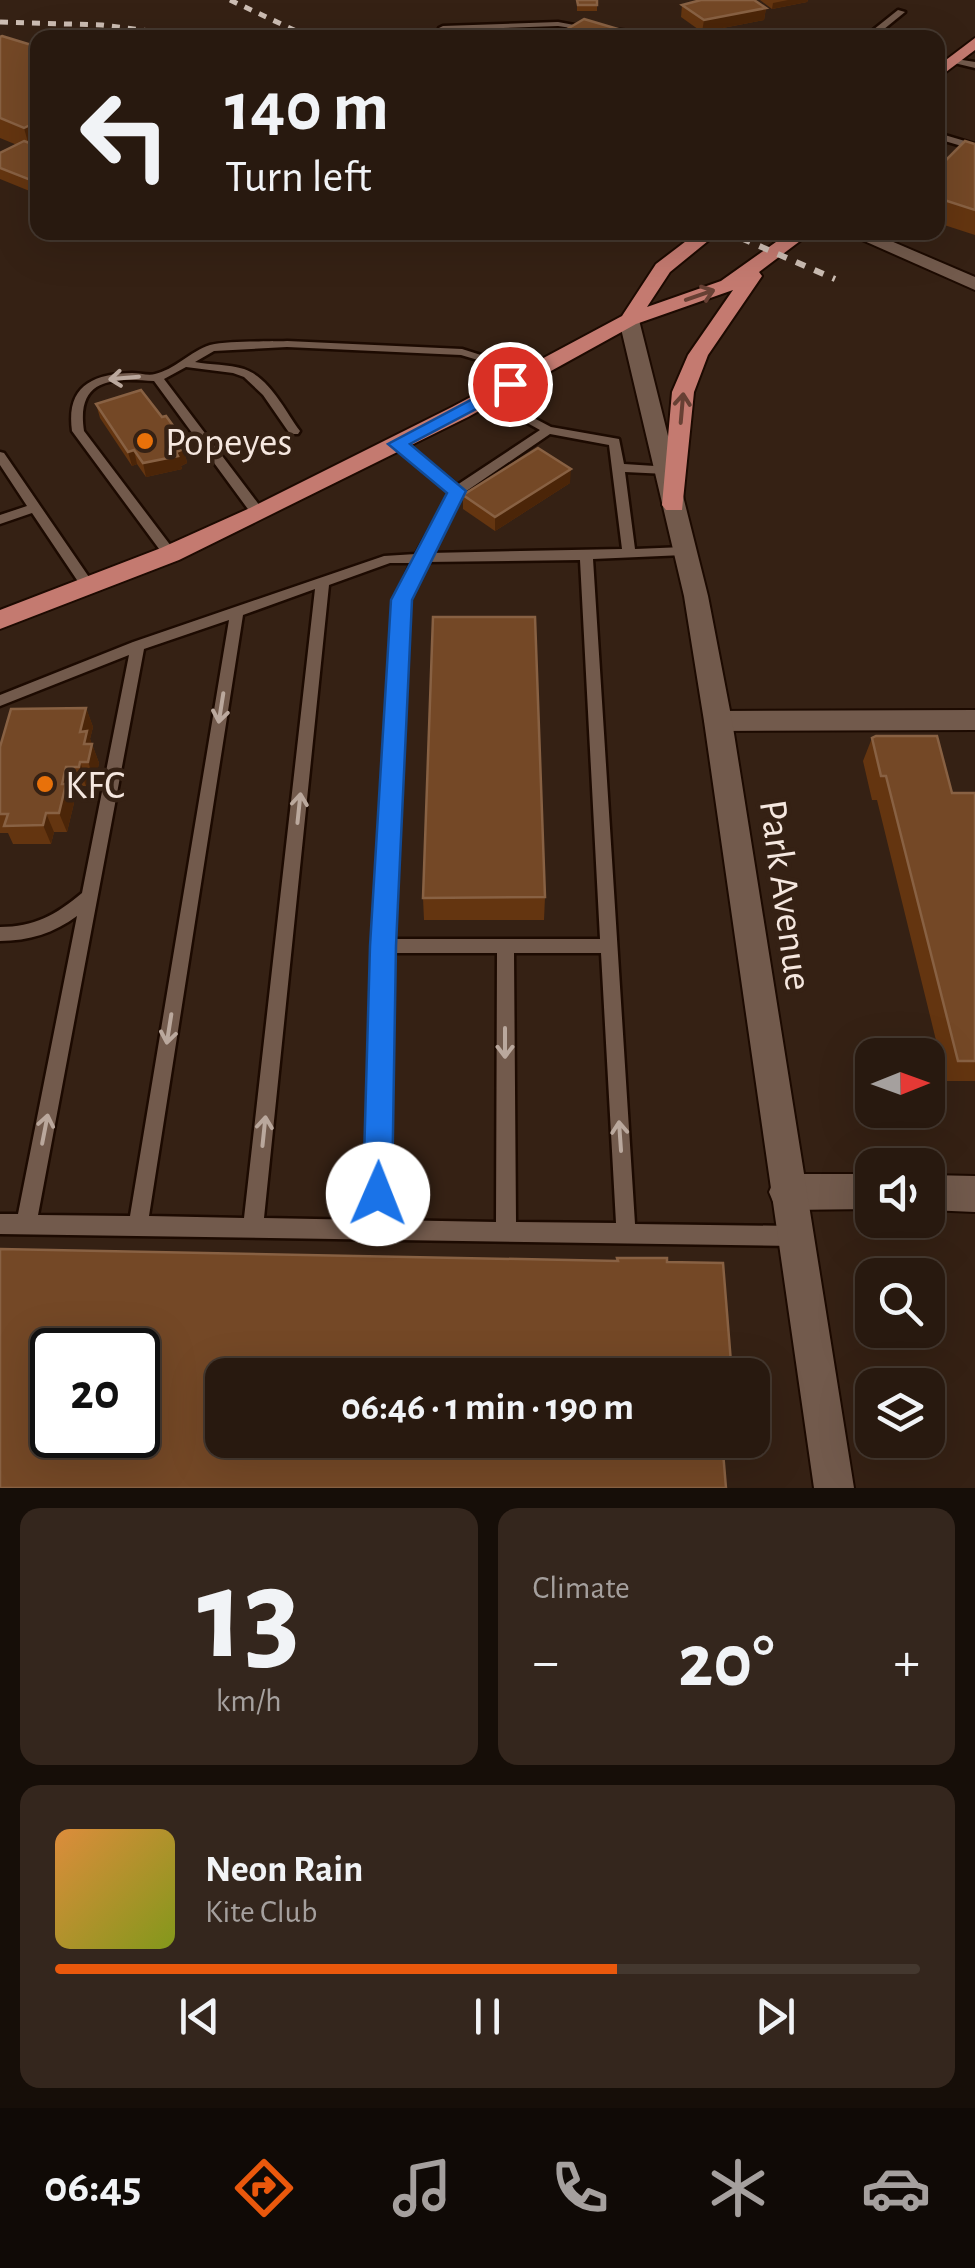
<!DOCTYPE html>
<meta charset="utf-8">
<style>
:root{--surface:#28190f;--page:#34261d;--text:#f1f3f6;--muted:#a5a09e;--line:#44382f;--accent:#ea580c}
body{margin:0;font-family:"Alegreya Sans",sans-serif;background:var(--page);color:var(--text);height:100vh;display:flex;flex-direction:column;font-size:38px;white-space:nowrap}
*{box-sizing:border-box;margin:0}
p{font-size:32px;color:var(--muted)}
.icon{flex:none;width:55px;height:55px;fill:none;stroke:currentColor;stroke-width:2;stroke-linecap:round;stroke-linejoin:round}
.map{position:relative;height:1488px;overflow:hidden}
.drawer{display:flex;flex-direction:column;gap:20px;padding:20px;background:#160e08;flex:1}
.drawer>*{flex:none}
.top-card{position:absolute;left:30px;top:30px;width:915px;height:210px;border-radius:20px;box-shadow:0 10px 40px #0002,0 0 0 2px var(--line);background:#28190f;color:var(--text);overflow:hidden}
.needle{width:65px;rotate:89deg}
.buttons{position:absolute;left:855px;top:1038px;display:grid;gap:20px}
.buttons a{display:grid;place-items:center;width:90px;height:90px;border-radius:20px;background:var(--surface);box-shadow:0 10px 40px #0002,0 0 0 2px var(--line);font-size:50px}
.speed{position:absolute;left:30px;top:1328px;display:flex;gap:20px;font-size:50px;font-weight:700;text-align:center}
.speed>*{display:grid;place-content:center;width:130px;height:130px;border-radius:50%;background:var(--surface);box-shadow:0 10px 40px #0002,0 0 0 2px var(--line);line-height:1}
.speed .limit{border:5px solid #111;border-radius:15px;background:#fff;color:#111}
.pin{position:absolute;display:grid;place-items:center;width:85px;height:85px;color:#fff;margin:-42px;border:5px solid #fff;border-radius:50%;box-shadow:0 2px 10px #0007}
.me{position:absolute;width:110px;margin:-55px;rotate:1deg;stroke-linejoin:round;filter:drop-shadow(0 0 8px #0008)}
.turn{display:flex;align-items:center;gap:35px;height:210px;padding:0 30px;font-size:45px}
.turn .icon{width:130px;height:130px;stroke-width:2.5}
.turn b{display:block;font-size:70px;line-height:85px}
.big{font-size:75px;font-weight:600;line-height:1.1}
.drawer .card{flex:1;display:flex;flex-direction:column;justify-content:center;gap:15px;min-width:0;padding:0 35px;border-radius:20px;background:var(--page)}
.drawer .dial{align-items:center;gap:0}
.dial b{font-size:130px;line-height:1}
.song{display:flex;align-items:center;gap:30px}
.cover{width:120px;height:120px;border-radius:15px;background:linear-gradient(135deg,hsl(30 70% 55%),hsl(70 70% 35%))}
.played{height:10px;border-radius:5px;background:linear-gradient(90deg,var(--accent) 65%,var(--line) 65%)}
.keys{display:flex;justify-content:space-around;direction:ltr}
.heat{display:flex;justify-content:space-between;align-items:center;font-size:55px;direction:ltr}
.drawer .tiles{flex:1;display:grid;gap:20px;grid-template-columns:1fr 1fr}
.card:last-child{grid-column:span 2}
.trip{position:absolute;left:205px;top:1358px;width:565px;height:100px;border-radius:20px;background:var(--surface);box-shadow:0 10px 40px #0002,0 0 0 2px var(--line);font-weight:600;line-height:100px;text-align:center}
.tabs{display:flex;height:160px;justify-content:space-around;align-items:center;background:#100a06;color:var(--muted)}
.tabs .icon{width:70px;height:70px}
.tabs .selected{color:var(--accent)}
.tabs b{font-size:45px;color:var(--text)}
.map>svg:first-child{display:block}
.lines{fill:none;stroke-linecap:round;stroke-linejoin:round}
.service-casing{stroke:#1c0a01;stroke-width:5}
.minor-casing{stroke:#1c0a01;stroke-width:4}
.secondary-casing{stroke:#1c0a01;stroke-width:4}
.primary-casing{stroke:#1c0a01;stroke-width:4}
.service{fill:#725a4c;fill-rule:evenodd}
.minor{fill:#725a4c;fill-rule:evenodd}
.secondary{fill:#725a4c;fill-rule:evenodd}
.primary{fill:#c47a70;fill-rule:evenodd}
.rail-far1{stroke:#ccbdb3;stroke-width:5;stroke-dasharray:8 8;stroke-linecap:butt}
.rail{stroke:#ccbdb3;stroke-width:6;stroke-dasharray:10 10;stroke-linecap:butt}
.wall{fill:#643510}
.shaded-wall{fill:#4b2508}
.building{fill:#744826;stroke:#886143;stroke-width:2.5;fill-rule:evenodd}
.oneway{stroke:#674034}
.oneway2{stroke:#baa89d}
.route{fill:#1a73e8;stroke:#114b97;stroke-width:2.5}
.food-dot{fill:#e8710a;stroke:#352114;stroke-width:4}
.labels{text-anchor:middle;stroke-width:9;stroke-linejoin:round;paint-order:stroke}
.poi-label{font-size:40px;fill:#f5e7df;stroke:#352114;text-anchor:start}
.street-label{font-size:40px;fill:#f5e7df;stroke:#352114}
</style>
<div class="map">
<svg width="975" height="1488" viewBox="0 0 975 1488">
<rect width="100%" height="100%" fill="#352114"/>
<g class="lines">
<!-- service casing -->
<g class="service-casing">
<g id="service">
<polygon points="898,10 905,12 873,38 863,38"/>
<polygon points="558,22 596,29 592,31 558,26 443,30 439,28 443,26"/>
<polygon points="620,30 681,36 685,38 617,34 616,32"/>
<polygon points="950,58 975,62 975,68 950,62"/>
<polygon points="938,133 975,144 975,150 938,139"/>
<path d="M287 341 462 349 538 373 532 376 461 355 287 347 214 351 195 362C211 365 228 364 244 369 270 378 285 411 300 431L298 434H290L263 395 244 377 233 373 186 367 164 379 263 510V516H253L154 381C112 378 76 378 84 431L177 554 175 557H165L72 431C66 387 91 374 132 373 139 373 149 376 155 374 174 370 191 351 210 345 229 340 266 342 287 341Z"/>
<path d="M488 394 551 427 619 439 624 464 670 467V473L666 474 625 472 635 549 684 547 691 551 684 555 593 559 635 1224 793 1226 800 1229 803 1236 800 1243 793 1246 0 1234V1214H18L77 916C54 933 29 941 0 941V927C34 927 56 915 82 893L129 655 0 706V695L133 642 384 556 416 554 450 492 392 443 394 440H402L457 485 540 430 484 399V395ZM550 434 609 445 622 549 429 553 462 494ZM580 560 600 939H392L408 600 425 562ZM390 563H411L394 600 375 946 367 1220 264 1218 329 585ZM315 589 244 1218 149 1216 243 615ZM229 620 130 1216 38 1215 144 649ZM391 953H497L496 1222 387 1220ZM514 953H601L616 1223 516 1222Z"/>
<polygon points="0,452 4,453 93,583 95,586 93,589 83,589 32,513 0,524 0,515 27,506 0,465"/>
</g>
</g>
<!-- minor casing -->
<g class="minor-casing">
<g id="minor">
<polygon points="844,232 870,232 975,277 975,290"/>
<polygon points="975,710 975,730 718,731 708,728 704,721 708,714 718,711"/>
<polygon points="787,1174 872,1174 872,1209 787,1210 774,1204 769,1192 774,1180"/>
<polygon points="928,1175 975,1176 975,1212 928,1210"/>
</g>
</g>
<!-- secondary casing -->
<g class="secondary-casing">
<polygon id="secondary" points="629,314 639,320 708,596 732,721 854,1488 814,1488 704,721 684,596 619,320"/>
</g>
<!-- primary casing -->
<g class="primary-casing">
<g id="primary">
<polygon points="975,38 975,50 938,78 938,66"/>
<polygon points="698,232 719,232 670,272 647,307 721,281 790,232 812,232 759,272 762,276 708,355 694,392 682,510 666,510 662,505 672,392 688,355 733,290 636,324 468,417 179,560 0,629 0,610 161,548 250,508 452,407 622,316 656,264"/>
</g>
</g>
<!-- service -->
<use href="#service" class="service"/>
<!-- minor -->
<use href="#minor" class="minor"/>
<!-- secondary -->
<use href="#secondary" class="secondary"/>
<!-- primary -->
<use href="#primary" class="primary"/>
<!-- rail-far1 -->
<g class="rail-far1">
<polyline points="230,0 311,38"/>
<polyline points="0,22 102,25 205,38"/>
<polyline points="728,232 747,240"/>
</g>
<!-- rail -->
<polyline class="rail" points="741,238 835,279"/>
</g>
<!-- wall -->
<g class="wall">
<polygon points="597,0 597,11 577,11 577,3"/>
<polygon points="760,0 808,0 807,2 772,9"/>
<polygon points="682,5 766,8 764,20 702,32 681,17"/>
<polygon points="0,37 38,47 38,189 32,192 0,179 0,153 17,145 0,138"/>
<polygon points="975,144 975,235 938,223 938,168"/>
<polygon points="264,232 296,232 285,240"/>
<polygon points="96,404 177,439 184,449 187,463 181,466 182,469 146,477 137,464 132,466 100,418"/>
<polygon points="570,483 495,531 463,509 463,495"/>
<polygon points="86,708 93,727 90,739 99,763 95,781 87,781 86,786 73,786 71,796 74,803 67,832 54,832 51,844 13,844 8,833 0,833 0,747"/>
<polygon points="872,738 952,793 975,793 975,1081 946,1081 877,800 872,800 863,761"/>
<polygon points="545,897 544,920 424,920 423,898"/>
</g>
<!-- shaded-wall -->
<g class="shaded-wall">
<polygon points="788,0 808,0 807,2 772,9 773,3"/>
<polygon points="766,8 764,20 702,32 704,20"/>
<polygon points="38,121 38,146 30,150 24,128"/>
<polygon points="38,174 38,189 32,192 28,179"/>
<polygon points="284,232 296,232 285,240"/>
<polygon points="184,449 187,463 181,466 182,469 146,477 143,463"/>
<polygon points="134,450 137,464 132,466 128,452"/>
<polygon points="571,469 570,483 495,531 495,517"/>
<polygon points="86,708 93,727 90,739 99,763 95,781 88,762 80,732"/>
<polygon points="80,762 87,781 86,786 79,767"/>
<polygon points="66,767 73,786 71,796 74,803 67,832 59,813 62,784"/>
<polygon points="46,813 54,832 51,844 43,825"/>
</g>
<!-- building -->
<g class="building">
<polygon points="577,0 597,0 597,5 578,5"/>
<polygon points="701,0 754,0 766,8 704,20 682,5"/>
<polygon points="584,19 638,35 634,38 552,38"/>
<polygon points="177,32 206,38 170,38"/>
<polygon points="2,36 38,47 38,121 24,128 0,118 0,37"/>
<polygon points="24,141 38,146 38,174 28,179 0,168 0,153"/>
<polygon points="965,141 975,144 975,210 938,198 938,168"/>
<polygon points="141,390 162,417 166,416 174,427 169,428 184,449 176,452 178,456 143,463 134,450 128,452 96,404"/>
<polygon points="538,448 571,469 495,517 463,495"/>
<polygon points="433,617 535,617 545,897 423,898"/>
<polygon points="86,708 80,732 87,731 84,744 92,744 88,762 80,762 79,767 66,767 62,784 66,784 59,813 46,813 43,825 4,826 8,814 0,814 0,747 11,709"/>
<polygon points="876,736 937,736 952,793 975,793 975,1061 958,1061 886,776 881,776 872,738"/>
<path d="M0 1249 618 1261 617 1258H667V1262L723 1263 732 1375H222V1440H722L726 1488H0ZM52 1350H138V1435H52Z"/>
</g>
<!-- one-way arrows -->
<defs><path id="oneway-shaft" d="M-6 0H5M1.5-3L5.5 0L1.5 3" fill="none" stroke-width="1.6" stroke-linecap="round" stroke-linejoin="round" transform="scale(2.5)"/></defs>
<g class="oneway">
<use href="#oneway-shaft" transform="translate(700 295) rotate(-19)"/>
<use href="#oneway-shaft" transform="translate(682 408) rotate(-85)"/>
</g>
<g class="oneway2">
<use href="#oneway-shaft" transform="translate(124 378) rotate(175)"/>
<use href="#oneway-shaft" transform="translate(221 708) rotate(99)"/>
<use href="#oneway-shaft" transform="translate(299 808) rotate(-84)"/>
<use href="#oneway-shaft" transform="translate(169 1029) rotate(99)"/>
<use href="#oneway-shaft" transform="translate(505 1043) rotate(90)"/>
<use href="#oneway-shaft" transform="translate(45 1129) rotate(-79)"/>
<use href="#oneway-shaft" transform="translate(264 1131) rotate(-84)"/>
<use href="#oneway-shaft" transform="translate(620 1136) rotate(-94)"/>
</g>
<!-- route -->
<polygon class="route" points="510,379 516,381 516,388 410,444 466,491 412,600 396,946 392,1194 388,1205 378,1209 367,1205 363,1194 370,946 391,600 447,493 388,444"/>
<!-- markers -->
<g class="food-dot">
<circle cx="145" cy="441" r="10"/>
<circle cx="45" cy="784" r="10"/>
</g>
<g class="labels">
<!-- poi labels -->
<g class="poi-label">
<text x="165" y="455">Popeyes</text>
<text x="65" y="798">KFC</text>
</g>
<!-- street labels -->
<g class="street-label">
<text transform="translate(787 895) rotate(82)" y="14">Park Avenue</text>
</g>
</g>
</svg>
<div class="buttons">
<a><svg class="needle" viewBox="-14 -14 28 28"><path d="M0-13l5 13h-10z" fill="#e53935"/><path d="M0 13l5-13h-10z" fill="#a5a09e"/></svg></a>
<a><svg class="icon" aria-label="sound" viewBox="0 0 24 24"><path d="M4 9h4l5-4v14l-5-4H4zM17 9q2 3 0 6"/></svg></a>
<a><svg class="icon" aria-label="search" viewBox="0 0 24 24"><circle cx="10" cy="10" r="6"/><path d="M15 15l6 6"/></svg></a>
<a><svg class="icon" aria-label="layers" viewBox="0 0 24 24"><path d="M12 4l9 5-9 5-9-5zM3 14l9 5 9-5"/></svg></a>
</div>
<div class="speed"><div class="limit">20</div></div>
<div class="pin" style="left:510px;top:384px;background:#d93025"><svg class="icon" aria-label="arrive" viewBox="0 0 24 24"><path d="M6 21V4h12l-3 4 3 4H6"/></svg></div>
<svg class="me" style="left:378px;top:1194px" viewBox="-20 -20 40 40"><circle r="19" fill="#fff"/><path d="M0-13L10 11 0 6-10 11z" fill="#1a73e8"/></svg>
<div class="trip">06:46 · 1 min · 190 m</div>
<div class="top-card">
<div class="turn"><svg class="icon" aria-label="left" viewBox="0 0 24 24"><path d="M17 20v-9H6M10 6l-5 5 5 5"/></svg><div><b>140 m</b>Turn left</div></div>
</div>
</div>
<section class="drawer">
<div class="tiles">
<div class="card dial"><b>13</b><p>km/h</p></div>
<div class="card"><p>Climate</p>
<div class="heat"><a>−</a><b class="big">20°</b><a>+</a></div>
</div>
<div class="card">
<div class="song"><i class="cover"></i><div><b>Neon Rain</b><p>Kite Club</p></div></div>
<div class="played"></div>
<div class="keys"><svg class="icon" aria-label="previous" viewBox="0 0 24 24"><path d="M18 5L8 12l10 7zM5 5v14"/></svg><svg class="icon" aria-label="pause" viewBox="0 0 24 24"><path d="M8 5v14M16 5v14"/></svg><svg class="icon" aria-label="next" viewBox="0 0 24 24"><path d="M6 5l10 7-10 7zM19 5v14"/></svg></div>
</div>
</div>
</section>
<nav class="tabs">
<b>06:45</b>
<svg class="icon selected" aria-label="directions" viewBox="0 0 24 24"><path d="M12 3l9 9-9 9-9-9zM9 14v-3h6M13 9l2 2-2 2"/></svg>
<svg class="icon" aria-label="music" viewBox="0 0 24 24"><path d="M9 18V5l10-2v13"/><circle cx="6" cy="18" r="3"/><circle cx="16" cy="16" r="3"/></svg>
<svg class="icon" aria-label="phone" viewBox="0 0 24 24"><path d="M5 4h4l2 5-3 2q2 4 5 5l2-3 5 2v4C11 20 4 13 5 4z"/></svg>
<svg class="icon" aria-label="climate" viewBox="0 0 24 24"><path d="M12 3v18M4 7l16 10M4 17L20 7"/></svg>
<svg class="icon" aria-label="car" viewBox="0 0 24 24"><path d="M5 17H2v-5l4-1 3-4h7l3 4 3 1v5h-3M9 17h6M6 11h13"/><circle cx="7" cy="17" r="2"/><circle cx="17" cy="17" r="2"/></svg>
</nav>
